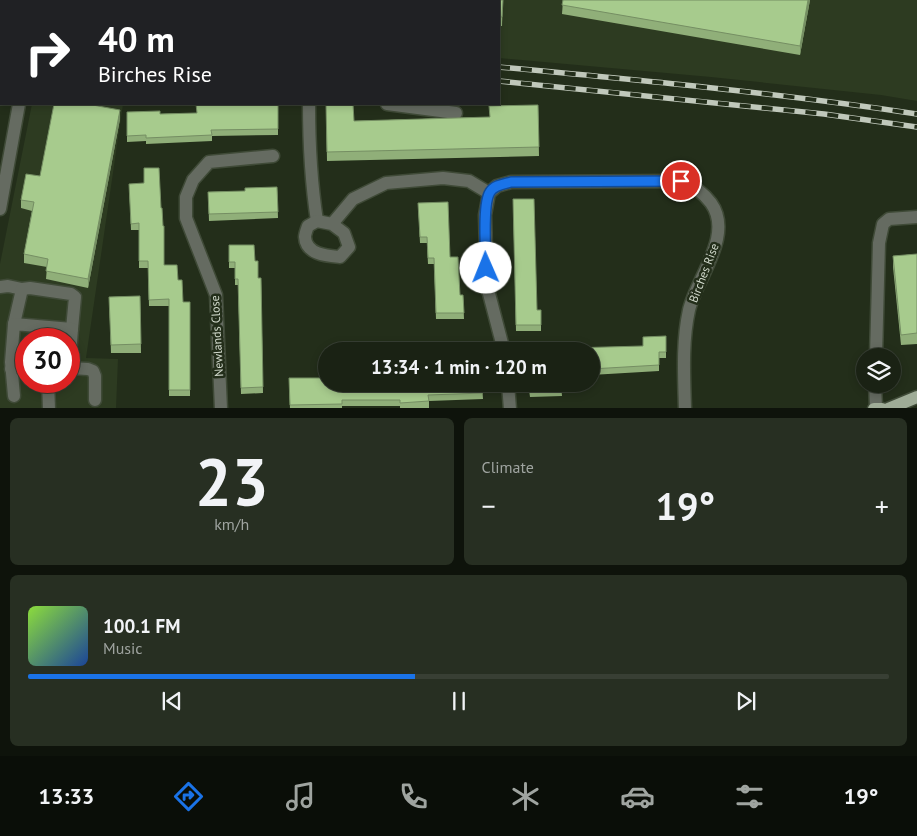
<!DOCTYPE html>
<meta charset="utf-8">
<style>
:root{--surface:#1a2214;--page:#272f22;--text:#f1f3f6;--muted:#9fa4a0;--line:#383f34;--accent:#1a73e8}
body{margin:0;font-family:"PT Sans",sans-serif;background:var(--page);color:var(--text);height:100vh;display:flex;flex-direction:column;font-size:19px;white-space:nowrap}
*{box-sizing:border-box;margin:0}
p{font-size:16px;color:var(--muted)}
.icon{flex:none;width:28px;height:28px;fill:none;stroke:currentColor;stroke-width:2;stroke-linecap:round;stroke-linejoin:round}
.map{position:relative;height:408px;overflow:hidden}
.sheet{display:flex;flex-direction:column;gap:10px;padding:10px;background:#0e130b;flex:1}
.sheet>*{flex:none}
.banner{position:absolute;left:0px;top:0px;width:500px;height:105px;box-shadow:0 2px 8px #0003,0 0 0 1px var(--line);background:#202124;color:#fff;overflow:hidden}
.buttons{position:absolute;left:856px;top:348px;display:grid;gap:10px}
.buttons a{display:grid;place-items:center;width:45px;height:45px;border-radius:50%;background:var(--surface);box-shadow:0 2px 8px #0003,0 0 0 1px var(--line);font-size:25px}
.speed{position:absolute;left:15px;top:328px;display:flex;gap:10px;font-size:25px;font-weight:700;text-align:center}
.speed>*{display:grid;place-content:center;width:65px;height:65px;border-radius:50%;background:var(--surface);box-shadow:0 2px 8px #0003,0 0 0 1px var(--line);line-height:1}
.speed .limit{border:8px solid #d22;background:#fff;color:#111}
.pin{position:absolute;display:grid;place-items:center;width:42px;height:42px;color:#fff;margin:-21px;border:2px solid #fff;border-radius:50%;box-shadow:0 1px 5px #0007}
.me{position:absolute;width:55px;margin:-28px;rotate:359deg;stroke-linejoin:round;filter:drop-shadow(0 0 4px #0008)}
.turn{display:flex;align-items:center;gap:18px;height:105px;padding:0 15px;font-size:22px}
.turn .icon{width:65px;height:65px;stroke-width:2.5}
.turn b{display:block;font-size:35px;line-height:42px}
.big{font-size:38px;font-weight:700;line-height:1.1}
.sheet .card{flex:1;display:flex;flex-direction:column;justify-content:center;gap:8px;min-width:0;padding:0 18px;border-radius:8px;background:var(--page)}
.sheet .dial{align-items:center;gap:0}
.dial b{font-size:65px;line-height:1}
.song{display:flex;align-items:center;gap:15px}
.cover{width:60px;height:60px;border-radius:8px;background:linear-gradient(135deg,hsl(90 70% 55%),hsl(220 70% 35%))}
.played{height:5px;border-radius:2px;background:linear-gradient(90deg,var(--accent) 45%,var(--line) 45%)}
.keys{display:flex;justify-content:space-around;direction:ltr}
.heat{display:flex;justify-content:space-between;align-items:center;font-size:28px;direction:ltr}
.sheet .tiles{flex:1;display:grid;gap:10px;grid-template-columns:1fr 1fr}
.card:last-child{grid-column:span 2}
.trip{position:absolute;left:318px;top:342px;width:282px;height:50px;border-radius:25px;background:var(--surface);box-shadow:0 2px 8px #0003,0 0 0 1px var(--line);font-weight:700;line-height:50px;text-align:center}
.tab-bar{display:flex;height:80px;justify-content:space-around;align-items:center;background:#0a0e08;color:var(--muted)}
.tab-bar .icon{width:35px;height:35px}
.tab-bar .selected{color:var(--accent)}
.tab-bar b{font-size:22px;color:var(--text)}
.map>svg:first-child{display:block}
.built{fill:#2d3b21;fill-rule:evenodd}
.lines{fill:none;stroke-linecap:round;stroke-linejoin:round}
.minor-casing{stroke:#3f4a37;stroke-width:15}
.major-casing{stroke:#3f4a37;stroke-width:15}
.minor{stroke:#656b61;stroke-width:12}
.major{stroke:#9fac97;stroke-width:12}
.rail-casing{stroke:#c0c8bb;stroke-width:5.5}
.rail{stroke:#232e1a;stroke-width:4;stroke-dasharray:11;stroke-linecap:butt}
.wall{fill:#90af79}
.shaded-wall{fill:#758e63}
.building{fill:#a7cb8d;stroke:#758e63}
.route-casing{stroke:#114b97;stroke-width:12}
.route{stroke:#1a73e8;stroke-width:9}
.labels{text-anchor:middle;stroke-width:5;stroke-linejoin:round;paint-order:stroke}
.street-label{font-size:12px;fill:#d2dacd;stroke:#232e1a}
</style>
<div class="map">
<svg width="917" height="409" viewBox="0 0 917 409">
<rect width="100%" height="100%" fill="#232e1a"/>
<!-- built -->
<g class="built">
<polygon points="30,0 917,0 917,101 881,95 711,77 499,58 499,1 30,1"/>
<path d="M32 104H123L86 358 118 359 116 408 0 409V264ZM26 339H69V381H26Z"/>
</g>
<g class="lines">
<!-- minor casing -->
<g class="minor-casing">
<g id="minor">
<polyline points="54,1 54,0"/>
<path d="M309 104C309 143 311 182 317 221"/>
<polyline points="387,104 456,113"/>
<polyline points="0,209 19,104"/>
<path d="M332 224 317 221 308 226C307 229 305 234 305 237 306 255 328 256 340 257L349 247 344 233 332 224 353 199 386 183 443 178 469 181 489 193"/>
<polyline points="0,287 8,286 22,289"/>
<polyline points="14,324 22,289 30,288 71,294 75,297 72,329"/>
<path d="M504 351 487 286 485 215 489 193 497 186 511 182 681 181C694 186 703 192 711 203 734 235 697 277 689 310 682 342 684 375 685 409"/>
<polyline points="876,356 879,243 883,224 889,219 917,217"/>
<polyline points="69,368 88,369 93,371 95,376 95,400"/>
<polyline points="11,369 26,369"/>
<polyline points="48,381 49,409"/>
<polyline points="508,384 510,409"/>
<polyline points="875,384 876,408"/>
<polyline points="14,396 11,362 14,324 72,329 69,368"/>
<polyline points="221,409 216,295 186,218 186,197 193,180 209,162 273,156"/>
</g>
</g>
<!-- major casing -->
<g class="major-casing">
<g id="major">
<polyline points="874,409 882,409"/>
<polyline points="888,409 917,397"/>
</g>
</g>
<!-- minor -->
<use href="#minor" class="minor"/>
<!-- major -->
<use href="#major" class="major"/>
<!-- rail casing -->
<g class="rail-casing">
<g id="rail">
<path d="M499 67C638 80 778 93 917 114"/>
<polyline points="0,73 1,73"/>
<polyline points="499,81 824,114 917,127"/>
<polyline points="0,83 1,83"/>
</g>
</g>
<!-- rail -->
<use href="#rail" class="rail"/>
</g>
<!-- wall -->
<g class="wall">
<polygon points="503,0 502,26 499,26 499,1"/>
<polygon points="563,0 810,0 800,55 562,14"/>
<polygon points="278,104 278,135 212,136 212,141 146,144 146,141 127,142 127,112 160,114 196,113"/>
<polygon points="326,104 354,121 489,117 538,105 539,156 327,161"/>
<polygon points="120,119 88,288 46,279 47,267 24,263 24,254 32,211 21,208 21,200 40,176"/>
<polygon points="129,184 161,208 164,265 178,280 183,302 190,302 190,396 169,396 169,306 149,306 148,268 139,268 139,230 131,230"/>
<polygon points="277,187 278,218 209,221 208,192 245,191"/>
<polygon points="513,199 537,310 541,310 541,331 516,331"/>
<polygon points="418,203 450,257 460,295 463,295 464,319 436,319 434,264 428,264 427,243 420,243"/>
<polygon points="229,245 255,261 258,278 261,278 263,393 241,394 238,285 235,285 235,268 229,268"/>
<polygon points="917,254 917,344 901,345 893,267 893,256"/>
<polygon points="140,296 141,353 111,353 109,297"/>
<polygon points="591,351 666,352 666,358 659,358 659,371 591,375"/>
<polygon points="289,378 482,384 483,399 429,401 429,408 400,409 400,406 342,406 342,409 290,409"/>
<polygon points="523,384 561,384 562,396 530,397 529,390 524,390"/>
</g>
<!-- shaded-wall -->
<g class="shaded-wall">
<polygon points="808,0 810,0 800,55 800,46"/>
<polygon points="120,110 120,119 88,288 88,279"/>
</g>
<!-- building -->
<g class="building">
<rect x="90" y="0" width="92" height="1"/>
<polygon points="317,0 503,0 502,17 499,17 499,1 317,1"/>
<polygon points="563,0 808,0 800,46 562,5"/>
<polygon points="54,104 87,104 120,110 88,279 46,271 48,259 24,254 34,202 21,200 26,174 40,176"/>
<polygon points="196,104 278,104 278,129 211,130 212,135 146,138 146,135 127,136 127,112 160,111 160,114 197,113"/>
<polygon points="326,104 353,104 354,121 490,117 489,106 538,105 539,147 327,152"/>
<polygon points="144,168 159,168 161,208 162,208 163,226 164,226 164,265 177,265 178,280 182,280 183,302 190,302 190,390 169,390 169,299 149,300 148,261 139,261 139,223 131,224 129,184 144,183"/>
<polygon points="277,187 278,212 209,214 208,192 245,191 245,188"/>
<polygon points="513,199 534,199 537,310 541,310 541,325 516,325"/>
<polygon points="448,202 450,257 458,257 460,295 463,295 464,313 436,313 434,258 428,258 427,237 420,237 418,203"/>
<polygon points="229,245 254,245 255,261 258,261 258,278 261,278 263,387 241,388 238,279 235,279 235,262 229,262"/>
<polygon points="917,254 917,333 901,335 893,256"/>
<polygon points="140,296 141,344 111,345 109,297"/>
<polygon points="666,336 666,352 659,352 659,365 591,369 591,351 570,351 570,348 643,346 643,337"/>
<polygon points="289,378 326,378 326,384 482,384 483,393 428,395 429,401 400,403 400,400 342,400 342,404 290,405"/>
<polygon points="529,384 561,384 562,390 530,391"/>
</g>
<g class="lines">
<!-- route casing -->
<g class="route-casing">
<path id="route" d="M486 268C486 253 482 204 490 192 494 185 504 184 511 182L681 181"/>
</g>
<!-- route -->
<use href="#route" class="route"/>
</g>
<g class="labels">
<!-- street labels -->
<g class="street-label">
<text transform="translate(704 273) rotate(-69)" y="4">Birches Rise</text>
<text transform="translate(217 336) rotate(-93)" y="4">Newlands Close</text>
</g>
</g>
</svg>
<div class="buttons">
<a><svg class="icon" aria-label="layers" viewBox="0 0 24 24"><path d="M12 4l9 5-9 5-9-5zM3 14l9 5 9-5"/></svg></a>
</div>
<div class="speed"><div class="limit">30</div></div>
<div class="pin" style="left:681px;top:181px;background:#d93025"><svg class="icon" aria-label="arrive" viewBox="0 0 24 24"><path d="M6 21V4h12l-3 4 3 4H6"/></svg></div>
<svg class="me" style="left:486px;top:268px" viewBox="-20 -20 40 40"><circle r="19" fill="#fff"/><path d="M0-13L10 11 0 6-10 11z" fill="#1a73e8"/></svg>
<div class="trip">13:34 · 1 min · 120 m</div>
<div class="banner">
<div class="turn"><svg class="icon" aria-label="right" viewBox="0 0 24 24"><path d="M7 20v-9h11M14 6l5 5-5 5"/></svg><div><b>40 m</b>Birches Rise</div></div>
</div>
</div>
<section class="sheet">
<div class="tiles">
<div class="card dial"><b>23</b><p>km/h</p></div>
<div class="card"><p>Climate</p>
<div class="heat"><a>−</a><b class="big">19°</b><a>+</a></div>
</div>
<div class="card">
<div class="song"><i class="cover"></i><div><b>100.1 FM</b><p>Music</p></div></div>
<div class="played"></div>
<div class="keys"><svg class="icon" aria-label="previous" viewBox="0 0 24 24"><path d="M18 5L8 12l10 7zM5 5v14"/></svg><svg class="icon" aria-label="pause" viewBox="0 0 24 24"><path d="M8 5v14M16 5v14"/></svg><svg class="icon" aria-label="next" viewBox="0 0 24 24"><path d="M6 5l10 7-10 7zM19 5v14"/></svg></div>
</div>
</div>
</section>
<nav class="tab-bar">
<b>13:33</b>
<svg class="icon selected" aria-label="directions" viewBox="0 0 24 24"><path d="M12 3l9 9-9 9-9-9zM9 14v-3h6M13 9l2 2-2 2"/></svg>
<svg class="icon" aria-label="music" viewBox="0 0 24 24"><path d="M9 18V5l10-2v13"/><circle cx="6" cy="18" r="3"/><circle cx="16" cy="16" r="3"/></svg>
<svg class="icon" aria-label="phone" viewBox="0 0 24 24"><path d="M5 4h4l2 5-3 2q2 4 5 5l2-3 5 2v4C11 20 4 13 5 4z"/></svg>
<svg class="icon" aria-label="climate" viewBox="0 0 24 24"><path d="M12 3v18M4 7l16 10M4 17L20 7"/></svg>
<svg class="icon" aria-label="car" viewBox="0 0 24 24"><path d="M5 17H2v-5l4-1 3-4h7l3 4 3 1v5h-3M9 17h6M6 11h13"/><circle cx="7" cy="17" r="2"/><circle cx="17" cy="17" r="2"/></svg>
<svg class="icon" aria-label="filters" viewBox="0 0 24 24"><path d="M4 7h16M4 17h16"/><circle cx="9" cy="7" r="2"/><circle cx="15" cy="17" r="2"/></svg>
<b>19°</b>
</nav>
